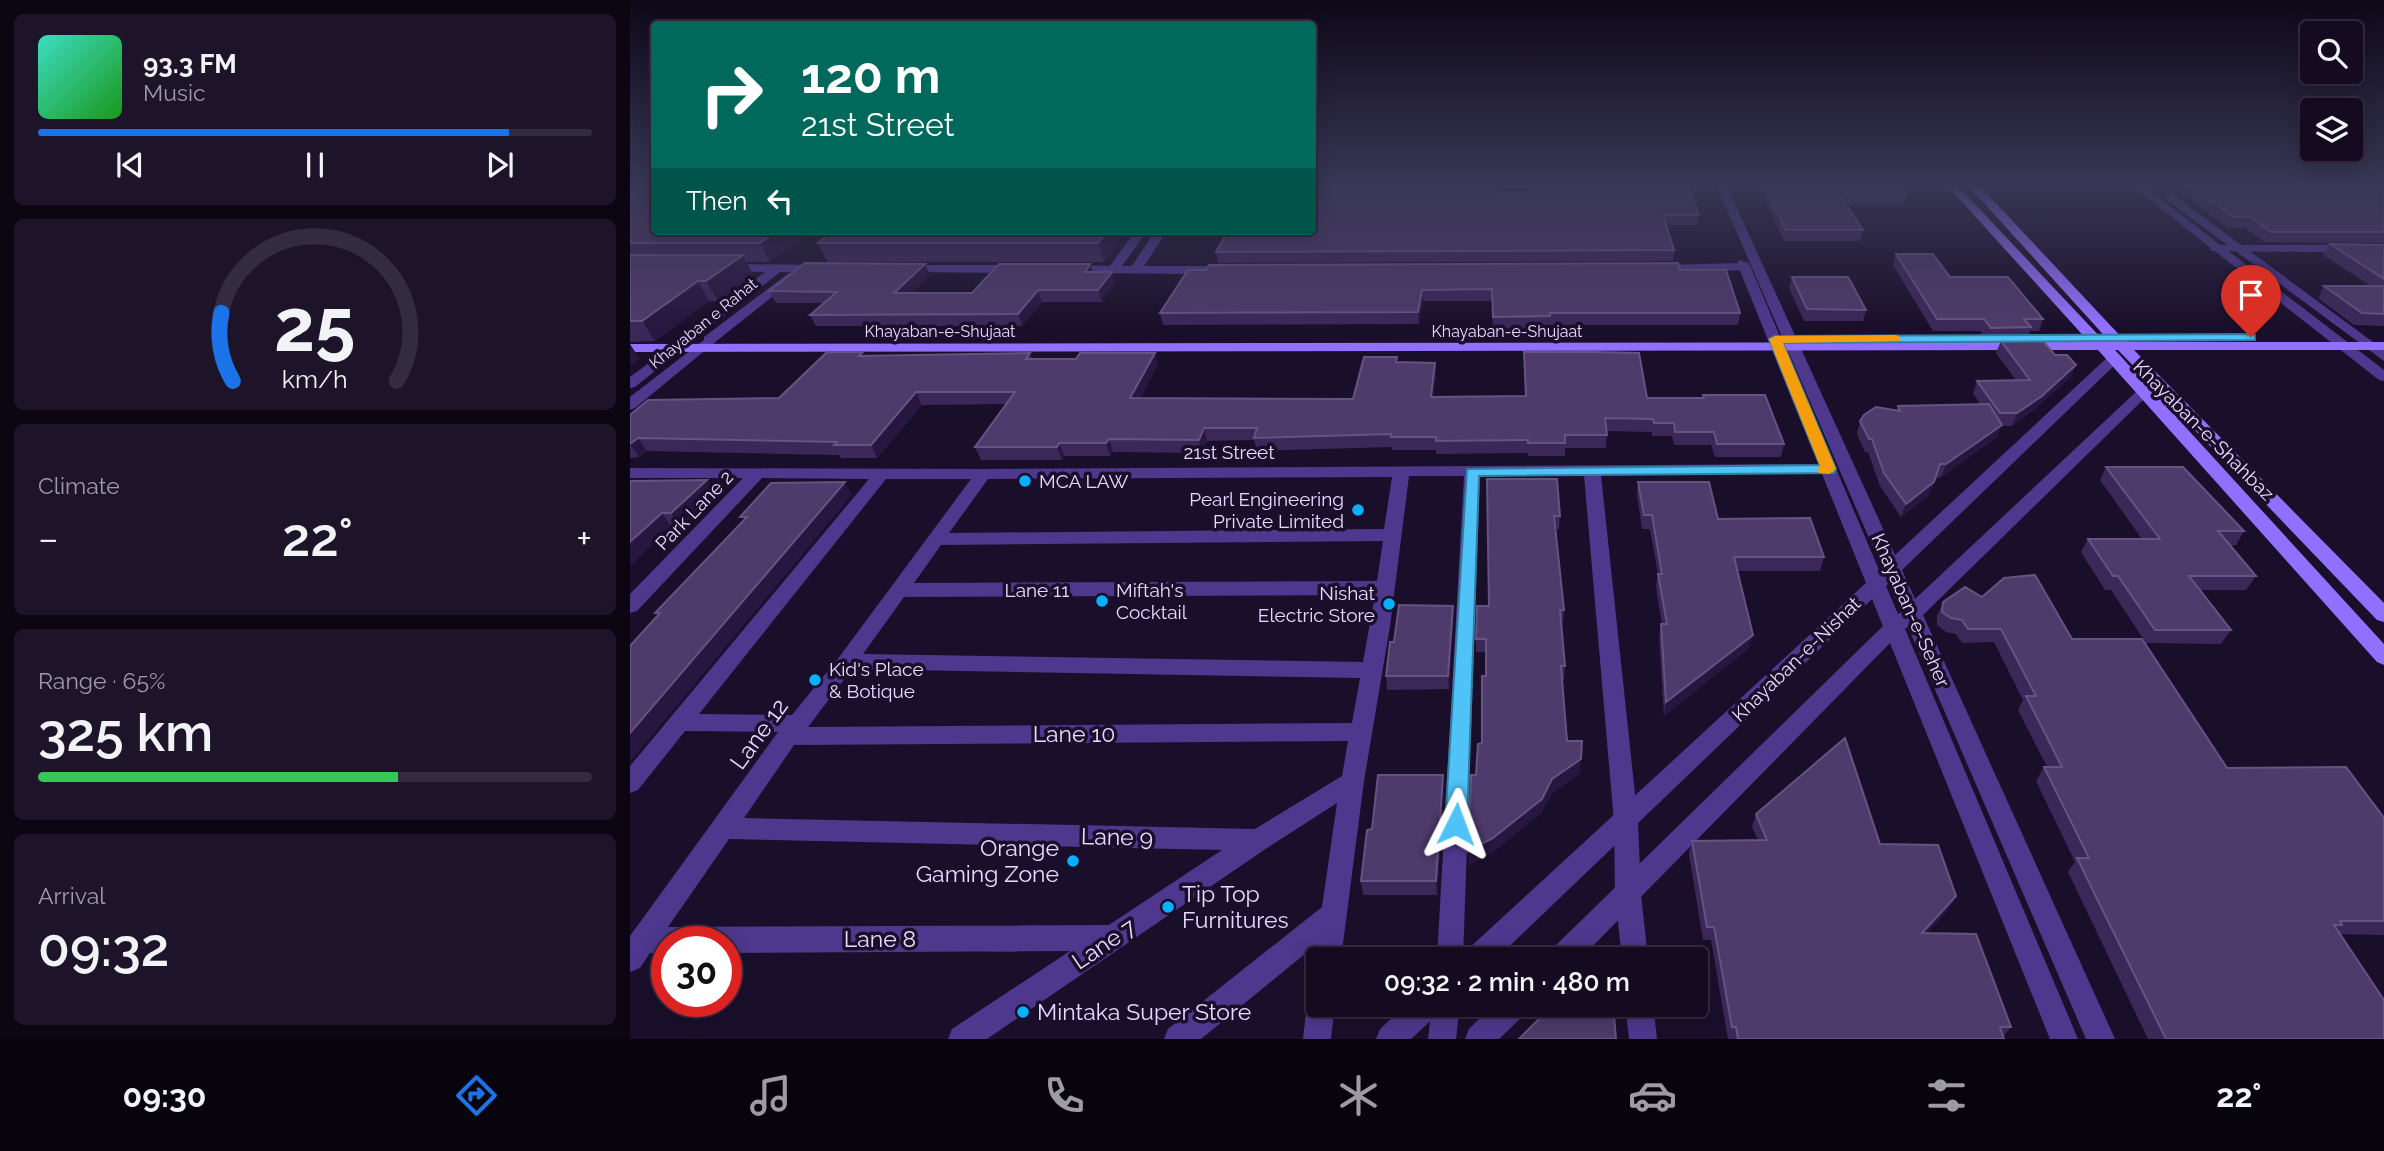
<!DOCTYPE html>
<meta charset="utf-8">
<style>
:root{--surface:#140b20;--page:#1d1429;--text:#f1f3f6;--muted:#9d9ba5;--line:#332b3e;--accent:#1a73e8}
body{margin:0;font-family:Raleway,sans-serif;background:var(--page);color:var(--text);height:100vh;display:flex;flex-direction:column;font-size:26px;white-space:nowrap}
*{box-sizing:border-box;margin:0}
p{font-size:23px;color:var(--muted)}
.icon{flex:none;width:38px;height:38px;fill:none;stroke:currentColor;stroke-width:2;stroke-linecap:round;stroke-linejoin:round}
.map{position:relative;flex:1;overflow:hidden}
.sheet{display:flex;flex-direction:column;gap:14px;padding:14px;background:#0b0612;width:630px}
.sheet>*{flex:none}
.guide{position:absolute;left:21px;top:21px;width:665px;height:214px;border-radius:7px;box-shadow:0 4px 18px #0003,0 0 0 2px var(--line);background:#00695c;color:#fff;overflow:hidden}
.controls{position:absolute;left:1670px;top:21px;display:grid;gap:14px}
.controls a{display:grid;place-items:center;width:63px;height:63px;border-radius:7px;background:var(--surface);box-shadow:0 4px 18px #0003,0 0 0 2px var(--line);font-size:35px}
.speed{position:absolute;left:21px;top:926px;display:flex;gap:14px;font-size:35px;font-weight:700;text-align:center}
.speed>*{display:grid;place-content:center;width:91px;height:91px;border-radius:50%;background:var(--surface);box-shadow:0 4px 18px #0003,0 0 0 2px var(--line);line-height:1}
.speed .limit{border:10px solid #d22;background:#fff;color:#111}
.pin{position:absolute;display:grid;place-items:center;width:60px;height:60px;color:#fff;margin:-72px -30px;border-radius:50% 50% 50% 0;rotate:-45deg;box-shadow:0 0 7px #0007}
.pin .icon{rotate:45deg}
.me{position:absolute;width:77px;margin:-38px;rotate:3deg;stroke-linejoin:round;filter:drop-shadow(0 0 5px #0008)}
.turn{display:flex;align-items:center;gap:24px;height:147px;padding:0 35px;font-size:32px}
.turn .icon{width:91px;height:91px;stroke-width:2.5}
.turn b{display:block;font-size:49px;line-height:60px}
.then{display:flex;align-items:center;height:66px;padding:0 35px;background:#0003;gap:14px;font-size:26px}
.big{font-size:52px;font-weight:600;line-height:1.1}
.sheet .card{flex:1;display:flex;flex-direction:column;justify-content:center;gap:10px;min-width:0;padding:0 24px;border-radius:10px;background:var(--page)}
.sheet .dial{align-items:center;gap:0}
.dial svg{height:182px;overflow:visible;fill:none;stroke:var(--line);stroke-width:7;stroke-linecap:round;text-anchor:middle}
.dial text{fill:var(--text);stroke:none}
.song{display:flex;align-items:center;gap:21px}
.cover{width:84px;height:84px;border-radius:10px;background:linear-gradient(135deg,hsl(170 70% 55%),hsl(120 70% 35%))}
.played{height:7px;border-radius:4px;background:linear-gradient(90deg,var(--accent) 85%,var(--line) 85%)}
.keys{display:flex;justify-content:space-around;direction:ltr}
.heat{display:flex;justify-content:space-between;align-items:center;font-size:38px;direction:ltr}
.charge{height:10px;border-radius:5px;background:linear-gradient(90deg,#34c759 65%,var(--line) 0)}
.trip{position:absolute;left:676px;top:947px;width:402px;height:70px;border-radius:7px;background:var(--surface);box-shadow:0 4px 18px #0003,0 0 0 2px var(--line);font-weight:600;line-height:70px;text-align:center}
.dock{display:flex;height:112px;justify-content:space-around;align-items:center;background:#08040d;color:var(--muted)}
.dock .icon{width:49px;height:49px}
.dock .active{color:var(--accent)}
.dock b{font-size:32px;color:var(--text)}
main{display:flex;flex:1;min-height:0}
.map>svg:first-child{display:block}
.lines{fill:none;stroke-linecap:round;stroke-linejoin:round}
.minor{fill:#4d388d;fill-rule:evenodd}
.tertiary{fill:#4d388d;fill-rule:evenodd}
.secondary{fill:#9270ff;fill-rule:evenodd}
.wall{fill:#3c2759}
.shaded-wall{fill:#27163f}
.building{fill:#4e3a6b;stroke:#665382;stroke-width:2}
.route{fill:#4fc3f7;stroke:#337fa1;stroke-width:2}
.slow{fill:#f59e0b}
.poi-dot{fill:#05b1ff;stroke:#1a0f2b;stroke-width:2.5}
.labels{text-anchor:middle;stroke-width:7;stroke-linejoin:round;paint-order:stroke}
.far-street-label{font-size:16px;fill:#e6d9ff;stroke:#1a0f2b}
.street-label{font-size:19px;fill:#e6d9ff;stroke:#1a0f2b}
.poi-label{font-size:19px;fill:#e6d9ff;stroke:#1a0f2b;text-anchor:start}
.near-street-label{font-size:23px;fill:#e6d9ff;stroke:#1a0f2b}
.near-poi-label{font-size:23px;fill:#e6d9ff;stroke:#1a0f2b;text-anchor:start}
</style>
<main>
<section class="sheet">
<div class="card">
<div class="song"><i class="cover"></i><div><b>93.3 FM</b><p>Music</p></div></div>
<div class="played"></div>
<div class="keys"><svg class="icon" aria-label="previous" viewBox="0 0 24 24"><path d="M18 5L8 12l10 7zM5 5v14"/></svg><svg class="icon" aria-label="pause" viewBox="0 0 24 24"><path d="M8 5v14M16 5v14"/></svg><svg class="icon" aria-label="next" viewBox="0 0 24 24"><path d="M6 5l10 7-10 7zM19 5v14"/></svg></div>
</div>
<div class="card dial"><svg viewBox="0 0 100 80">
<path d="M14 69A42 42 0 1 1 86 69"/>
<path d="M14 69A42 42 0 0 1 9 39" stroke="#1a73e8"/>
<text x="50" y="56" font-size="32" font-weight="700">25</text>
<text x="50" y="72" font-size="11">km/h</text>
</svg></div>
<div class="card"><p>Climate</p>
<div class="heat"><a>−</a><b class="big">22°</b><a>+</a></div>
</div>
<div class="card"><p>Range · 65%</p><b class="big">325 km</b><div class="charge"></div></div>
<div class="card"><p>Arrival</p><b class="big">09:32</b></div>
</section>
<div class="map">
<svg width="1754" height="1039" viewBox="0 0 1754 1039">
<rect width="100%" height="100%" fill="#1a0f2b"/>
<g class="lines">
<!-- minor -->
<g class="minor">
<polygon points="1035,182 1080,182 1085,185 1080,188 1031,187 1031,183"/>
<polygon points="1501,182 1576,182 1577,184 1572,187 1505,187 1501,186"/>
<polygon points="842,183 993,182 998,185 993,188 838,188 837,186"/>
<polygon points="505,231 517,231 492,266 502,266 525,231 537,231 514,266 580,266 586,270 580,274 440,273 434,269 440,265 480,266"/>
<polygon points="1586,245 1754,245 1754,253 1582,251 1580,249"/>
<polygon points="1115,263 1121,267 1119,270 1028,273 1022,269 1028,265"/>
<polygon points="97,264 191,265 197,269 191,273 150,272 60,343 50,343 50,337 135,272 93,271 93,265"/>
<polygon points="275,265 387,265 393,269 387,273 271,272 271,266"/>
<polygon points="159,273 163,274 163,280 84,343 74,343 74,337"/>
<path d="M1199 464 1207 469 1205 473 971 475 1008 822 1011 894 1018 959H992L985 894 984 822 954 475 850 476 833 959H807L834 476H779L760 626 734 781 711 959H688V967L685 959 687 944 571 1039H534L538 1029 692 907 707 803 637 848 357 1039H318L322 1029 440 951 96 953V942H37V953H20L10 968 0 972V936L148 732 55 731 8 790 0 793V766L239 479 132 478 7 611 0 613V594L113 478H0V468L353 469ZM762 477 754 529 319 533 358 479ZM256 479H341L210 656 162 715 69 714ZM753 541 747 581 284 583 311 545ZM745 595 733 662 233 654 274 597ZM222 669 730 678 722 723 178 727ZM718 741 712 776 625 829 114 818 164 745ZM99 839 592 850 479 925 38 927Z"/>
<polygon points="688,991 688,1004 705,1004 701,1039 673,1039 677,1004 681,994"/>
<polygon points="802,1004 830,1004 826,1039 798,1039"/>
<polygon points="995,1004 1023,1004 1027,1039 999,1039"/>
</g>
<!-- tertiary -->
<g class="tertiary">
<path d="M1085 182H1095L1265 555 1480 355H1490L1492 358 1272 570 1285 599 1508 390H1518L1520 393 1293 615 1485 1039H1456L1278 627 1275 629 1448 1039H1420L1260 643 950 959H918L921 950 1253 626 1242 599 866 959H834L837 950 1236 583 1107 263 1109 260 1119 263 1249 570 1252 568ZM1259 583 1271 612 1268 614 1256 586Z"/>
<polygon points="1497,182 1508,182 1754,370 1754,381 1749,380"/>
<polygon points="1534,194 1542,194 1754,350 1754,361 1534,198"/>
<polygon points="55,336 62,340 60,343 5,387 0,388 0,377"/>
<polygon points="79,336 86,340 84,343 5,408 0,410 0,397"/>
<polygon points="777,1004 812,1004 808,1014 781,1039 746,1039 750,1029"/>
<polygon points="864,1004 899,1004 895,1014 869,1039 835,1039 839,1029"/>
</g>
<!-- secondary -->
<polygon class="secondary" points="1314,182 1324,182 1475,342 1480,342 1335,182 1346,182 1496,342 1754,342 1754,350 1504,350 1754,603 1754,622 1747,620 1488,350 1485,350 1754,644 1754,665 1747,662 1468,350 0,352 0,344 1459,342"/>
</g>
<!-- wall -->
<g class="wall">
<polygon points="0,182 181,231 140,262 116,262 123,275 88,301 79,301 25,341 0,342"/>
<polygon points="970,182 1069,215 1067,225 1036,225 1044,250 1043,261 588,263 586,252 866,193 906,192 933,189 970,189"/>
<polygon points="1132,182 1267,182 1277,195 1274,205 1217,205 1233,230 1230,241 1154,241 1134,198 1135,189"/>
<polygon points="1549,182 1754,182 1754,243 1635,242 1615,228 1598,228 1546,189"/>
<polygon points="496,231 474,262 197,262 188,243"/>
<polygon points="1700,244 1754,245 1754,326 1724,325 1688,298 1694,286 1741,286 1693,255"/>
<polygon points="1266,254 1320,277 1413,319 1409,331 1400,331 1397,339 1356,340 1350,331 1303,331 1263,265"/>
<polygon points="460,264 463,272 485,283 472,302 412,302 392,326 186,326 180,315 193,303 146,303 139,291 300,275 281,293 342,293"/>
<polygon points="576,270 1050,270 1110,313 1108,325 920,325 920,328 863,329 862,301 793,301 789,324 533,325 530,313"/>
<polygon points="1162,277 1236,310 1233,321 1174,321 1159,288"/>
<polygon points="1371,341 1425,355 1446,365 1441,377 1406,408 1382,426 1371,426 1367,437 1311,477 1306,478 1299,495 1271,517 1250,486 1238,452 1235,452 1227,434 1230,421 1267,410 1268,406 1350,404 1343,393 1347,381 1386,380 1366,353"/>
<polygon points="894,352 1017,398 1072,398 1073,395 1154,444 1151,457 1085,457 1081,445 1044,445 1042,436 1022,436 1022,432 977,431 976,448 935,448 935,456 898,456 898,453 806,454 806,450 762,450 762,447 627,451 624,440 577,441 572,453 483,452 480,456 434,456 432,460 351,460 345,447 376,404 292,405 247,458 211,458 209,455 17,451 9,457 0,458 0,415 149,398 235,356 400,353 402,359 528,365 510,398 723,399 767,357 767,362 806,375 803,397 895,396"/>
<polygon points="1476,467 1614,531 1606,545 1599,545 1626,576 1616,590 1570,590 1601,630 1591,644 1516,643 1481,590 1475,590 1451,552 1458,539 1512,539 1470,480"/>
<polygon points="857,479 930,516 929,529 925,529 934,610 933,623 931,623 935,666 934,680 932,680 937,741 950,773 922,793 911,813 863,852 839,865 846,775 852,743 856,676 856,652 846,652 846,639 859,606"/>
<polygon points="77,480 85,493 51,527 41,526 0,481"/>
<polygon points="1008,482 1088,519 1194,557 1190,571 1107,571 1119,648 1034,716 1029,637 1031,624 1032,624 1026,587 1028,574 1020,529 1012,529 1007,495"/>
<polygon points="1352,597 1442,639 1597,768 1754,818 1754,935 1710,934 1754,1039 1518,1039 1438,872 1445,862 1406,781 1414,767 1417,767 1388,710 1393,700 1364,642 1332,643 1326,634 1316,632 1307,625 1307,616 1313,602"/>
<polygon points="823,606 823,619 819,689 757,690 756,676 764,642"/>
<polygon points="814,788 807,895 733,895 731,881 742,829"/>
<polygon points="1126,814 1250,844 1319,909 1297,933 1381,1027 1373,1037 1374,1039 1098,1039 1081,940 1073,940 1059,854 1062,841 1128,840 1122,827"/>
</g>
<!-- shaded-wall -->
<g class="shaded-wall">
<polygon points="147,231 181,231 140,262 130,243"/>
<polygon points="478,231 496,231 474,262 468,243"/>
<polygon points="113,255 123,275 88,301 76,281"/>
<polygon points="295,264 300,275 270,305 264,293"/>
<polygon points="460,264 464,275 455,272"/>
<polygon points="482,272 485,283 472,302 468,290"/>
<polygon points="68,281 79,301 25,341 12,321"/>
<polygon points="408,290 412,302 392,326 388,314"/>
<polygon points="792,290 793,301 789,324 788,312"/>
<polygon points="0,344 10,359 0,366"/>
<polygon points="525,353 528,365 504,411 500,398"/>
<polygon points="805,363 806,375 802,410 801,397"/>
<polygon points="1446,365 1441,377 1406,408 1382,426 1387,413"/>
<polygon points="286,392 292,405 247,458 241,445"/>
<polygon points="1372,425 1367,437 1311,477 1316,464"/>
<polygon points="574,428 577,441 572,453 569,440"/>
<polygon points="8,438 17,451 9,457 0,444"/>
<polygon points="479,439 483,452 480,456 476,443"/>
<polygon points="429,443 434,456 432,460 427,447"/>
<polygon points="77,480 85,493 51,527 41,513"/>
<polygon points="215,482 222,495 0,762 0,733"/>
<polygon points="1304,482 1299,495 1271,517 1276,504"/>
<polygon points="32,513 41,526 0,566 0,542"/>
<polygon points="823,606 823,619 819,689 818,676"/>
<polygon points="1123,635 1119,648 1034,716 1036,702"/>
<polygon points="951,759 950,773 922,793 911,813 863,852 839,865 838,851 922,779"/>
<polygon points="813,775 814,788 807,895 806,881"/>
<polygon points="1326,896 1319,909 1285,946 1292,933"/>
</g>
<!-- building -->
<g class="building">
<polygon points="0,182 24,182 24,231 147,231 130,243 0,243"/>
<polygon points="682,182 864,182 866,193 906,192 907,182 932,182 933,189 972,189 970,182 1056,182 1069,215 1033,215 1044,250 586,252 598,231 682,231"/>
<polygon points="1138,182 1267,182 1277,195 1210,195 1233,230 1156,230 1135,188 1142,188"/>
<polygon points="1554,182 1754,182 1754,232 1641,232 1620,217 1604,217"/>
<polygon points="203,231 478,231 468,243 188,243"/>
<polygon points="1700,244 1754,245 1754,279"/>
<polygon points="1266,254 1303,254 1320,277 1378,277 1413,319 1394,319 1401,327 1361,328 1354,319 1307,319"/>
<polygon points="0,255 113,255 76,281 68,281 12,321 0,321"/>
<polygon points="175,263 295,264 264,293 342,293 369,264 460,264 455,272 482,272 468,290 408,290 388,314 180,315 207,292 139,291"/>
<polygon points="1048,263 1050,270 1096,270 1110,313 920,313 920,316 863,317 862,289 792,290 788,312 530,313 558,270 576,270 579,265"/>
<polygon points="1162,277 1218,277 1236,310 1177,309"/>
<polygon points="1694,286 1754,286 1754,314 1732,313"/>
<polygon points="1371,341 1413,341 1425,355 1437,355 1446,365 1412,396 1387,413 1370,413 1347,381 1400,380"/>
<polygon points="197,352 233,352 229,356 400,353 396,359 446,359 450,353 525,353 500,398 723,399 734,357 767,357 766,362 805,363 801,397 896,396 894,352 965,352 1009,353 1017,398 1074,398 1073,395 1135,395 1154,444 1087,444 1084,432 1045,432 1044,423 1024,423 1023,419 975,418 977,435 935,435 935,443 898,443 898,440 806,441 806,437 761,437 761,434 624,438 627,428 574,428 569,440 479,439 476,443 429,443 427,447 345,447 385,392 286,392 241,445 204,445 207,442 8,438 0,444 0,415 18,400 149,398"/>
<polygon points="1359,404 1372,425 1316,464 1310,464 1304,482 1276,504 1254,473 1242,439 1239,439 1230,421 1234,415 1246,407 1270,411 1268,406"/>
<polygon points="1476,467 1553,467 1614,531 1588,531 1626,576 1559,576 1601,630 1525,630 1488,576 1483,576 1458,539 1530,539"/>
<polygon points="857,479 927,479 930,516 924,516 934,610 930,610 935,666 931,666 937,741 952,741 951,759 922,779 912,799 863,838 838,851 841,775 846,775 848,744 852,743 852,676 856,676 856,639 846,639 847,606 859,606"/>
<polygon points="77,480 41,513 32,513 0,542 0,481"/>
<polygon points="215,482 0,733 0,646 30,613 25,613 117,517 110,517 141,483"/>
<polygon points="1008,482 1079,482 1088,519 1180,518 1194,557 1104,557 1123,635 1036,702 1031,624 1037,624 1028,574 1032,574 1022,515 1014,515"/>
<polygon points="1405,575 1442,639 1512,639 1597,768 1716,767 1754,818 1754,921 1710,921 1712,925 1704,925 1754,1000 1754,1039 1536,1039 1447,858 1459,858 1414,767 1432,767 1396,696 1406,696 1371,629 1338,629 1332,620 1321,618 1312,612 1313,602 1335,587 1352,597 1374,578"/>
<polygon points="769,605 823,606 818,676 756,676 760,642 764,642"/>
<polygon points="1215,738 1250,844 1308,845 1326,896 1292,933 1346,934 1381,1027 1370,1027 1374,1039 1108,1039 1106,1027 1102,1027 1084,927 1077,927 1062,841 1137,840 1126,814"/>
<polygon points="748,775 813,775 806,881 731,881 737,830 742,829"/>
<polygon points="910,1004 983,1004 986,1039 889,1039 910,1018"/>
</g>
<!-- sky -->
<linearGradient id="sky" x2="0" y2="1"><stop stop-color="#0e0818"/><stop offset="0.56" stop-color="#383755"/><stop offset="1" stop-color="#383755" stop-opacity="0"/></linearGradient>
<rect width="1754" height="327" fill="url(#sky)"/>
<!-- route -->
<polygon class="route" points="1621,334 1625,335 1625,340 1153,343 1206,469 1204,473 849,476 837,824 834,831 826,833 818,831 815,824 837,469 1190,465 1139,339 1145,336"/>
<!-- slow -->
<polygon class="slow" points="1265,335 1269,336 1269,341 1153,343 1206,469 1199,474 1189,473 1187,469 1190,466 1139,339 1145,336"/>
<!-- markers -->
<g class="poi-dot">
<circle cx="395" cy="481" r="7"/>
<circle cx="728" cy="510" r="7"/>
<circle cx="472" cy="601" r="7"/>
<circle cx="759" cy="604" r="7"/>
<circle cx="185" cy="680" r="7"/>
<circle cx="443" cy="861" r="7"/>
<circle cx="538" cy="907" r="7"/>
<circle cx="393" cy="1012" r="7"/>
</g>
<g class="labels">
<!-- far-street labels -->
<g class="far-street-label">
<text transform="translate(73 323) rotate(-39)" y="6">Khayaban e Rahat</text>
<text x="310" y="337">Khayaban-e-Shujaat</text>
<text x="877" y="337">Khayaban-e-Shujaat</text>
</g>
<!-- street labels -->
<g class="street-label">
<text transform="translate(1574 430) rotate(45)" y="7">Khayaban-e-Shahbaz</text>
<text x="599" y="459">21st Street</text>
<text transform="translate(64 510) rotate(-46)" y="7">Park Lane 2</text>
<text x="407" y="597">Lane 11</text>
<text transform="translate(1281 610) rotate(66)" y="7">Khayaban-e-Seher</text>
<text transform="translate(1166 659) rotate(-44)" y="7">Khayaban-e-Nishat</text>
</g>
<!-- poi labels -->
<g class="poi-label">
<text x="409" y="488">MCA LAW</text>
<text x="714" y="506" text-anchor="end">Pearl Engineering<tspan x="714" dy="22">Private Limited</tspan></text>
<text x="486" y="597">Miftah's<tspan x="486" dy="22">Cocktail</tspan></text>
<text x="745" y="600" text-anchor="end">Nishat<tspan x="745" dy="22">Electric Store</tspan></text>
<text x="199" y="676">Kid's Place<tspan x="199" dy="22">&amp; Botique</tspan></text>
</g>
<!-- near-street labels -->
<g class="near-street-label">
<text transform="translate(129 734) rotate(-54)" y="8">Lane 12</text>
<text x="444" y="742">Lane 10</text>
<text transform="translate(487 837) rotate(1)" y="8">Lane 9</text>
<text x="250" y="947">Lane 8</text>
<text transform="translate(474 944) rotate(-34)" y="8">Lane 7</text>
</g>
<!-- near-poi labels -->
<g class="near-poi-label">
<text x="429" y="856" text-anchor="end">Orange<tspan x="429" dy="26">Gaming Zone</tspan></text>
<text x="552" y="902">Tip Top<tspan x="552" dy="26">Furnitures</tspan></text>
<text x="407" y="1020">Mintaka Super Store</text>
</g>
</g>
</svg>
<div class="controls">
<a><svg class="icon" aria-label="search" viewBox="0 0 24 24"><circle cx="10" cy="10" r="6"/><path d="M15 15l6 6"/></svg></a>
<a><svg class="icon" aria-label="layers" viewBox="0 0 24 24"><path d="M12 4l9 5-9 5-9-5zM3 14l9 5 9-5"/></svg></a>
</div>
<div class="speed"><div class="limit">30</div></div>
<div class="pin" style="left:1621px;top:337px;background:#d93025"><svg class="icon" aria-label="arrive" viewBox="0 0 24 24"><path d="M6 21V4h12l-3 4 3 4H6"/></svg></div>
<svg class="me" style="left:826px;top:824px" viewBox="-20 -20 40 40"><path d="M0-17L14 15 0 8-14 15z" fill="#4fc3f7" stroke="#fff" stroke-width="4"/></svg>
<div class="trip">09:32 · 2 min · 480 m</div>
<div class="guide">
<div class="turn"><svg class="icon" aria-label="right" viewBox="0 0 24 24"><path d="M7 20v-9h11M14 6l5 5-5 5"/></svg><div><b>120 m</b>21st Street</div></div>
<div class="then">Then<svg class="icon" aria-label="left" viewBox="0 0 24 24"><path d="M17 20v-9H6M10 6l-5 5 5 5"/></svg></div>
</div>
</div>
</main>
<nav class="dock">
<b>09:30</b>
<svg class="icon active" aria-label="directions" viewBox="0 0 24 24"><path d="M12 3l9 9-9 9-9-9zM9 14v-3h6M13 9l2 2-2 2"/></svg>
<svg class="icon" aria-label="music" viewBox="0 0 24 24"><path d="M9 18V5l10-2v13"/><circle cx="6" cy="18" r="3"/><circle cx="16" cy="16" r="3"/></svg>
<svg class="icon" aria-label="phone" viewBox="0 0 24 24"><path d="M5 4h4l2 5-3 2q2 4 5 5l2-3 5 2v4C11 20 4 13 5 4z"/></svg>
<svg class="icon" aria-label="climate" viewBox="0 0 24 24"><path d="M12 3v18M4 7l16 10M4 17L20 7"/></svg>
<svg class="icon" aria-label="car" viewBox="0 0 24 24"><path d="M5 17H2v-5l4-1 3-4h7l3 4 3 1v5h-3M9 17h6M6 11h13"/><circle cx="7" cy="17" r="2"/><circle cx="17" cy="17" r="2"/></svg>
<svg class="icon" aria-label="filters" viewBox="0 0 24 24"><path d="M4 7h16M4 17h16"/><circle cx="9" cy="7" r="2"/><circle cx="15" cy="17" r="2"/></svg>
<b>22°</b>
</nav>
